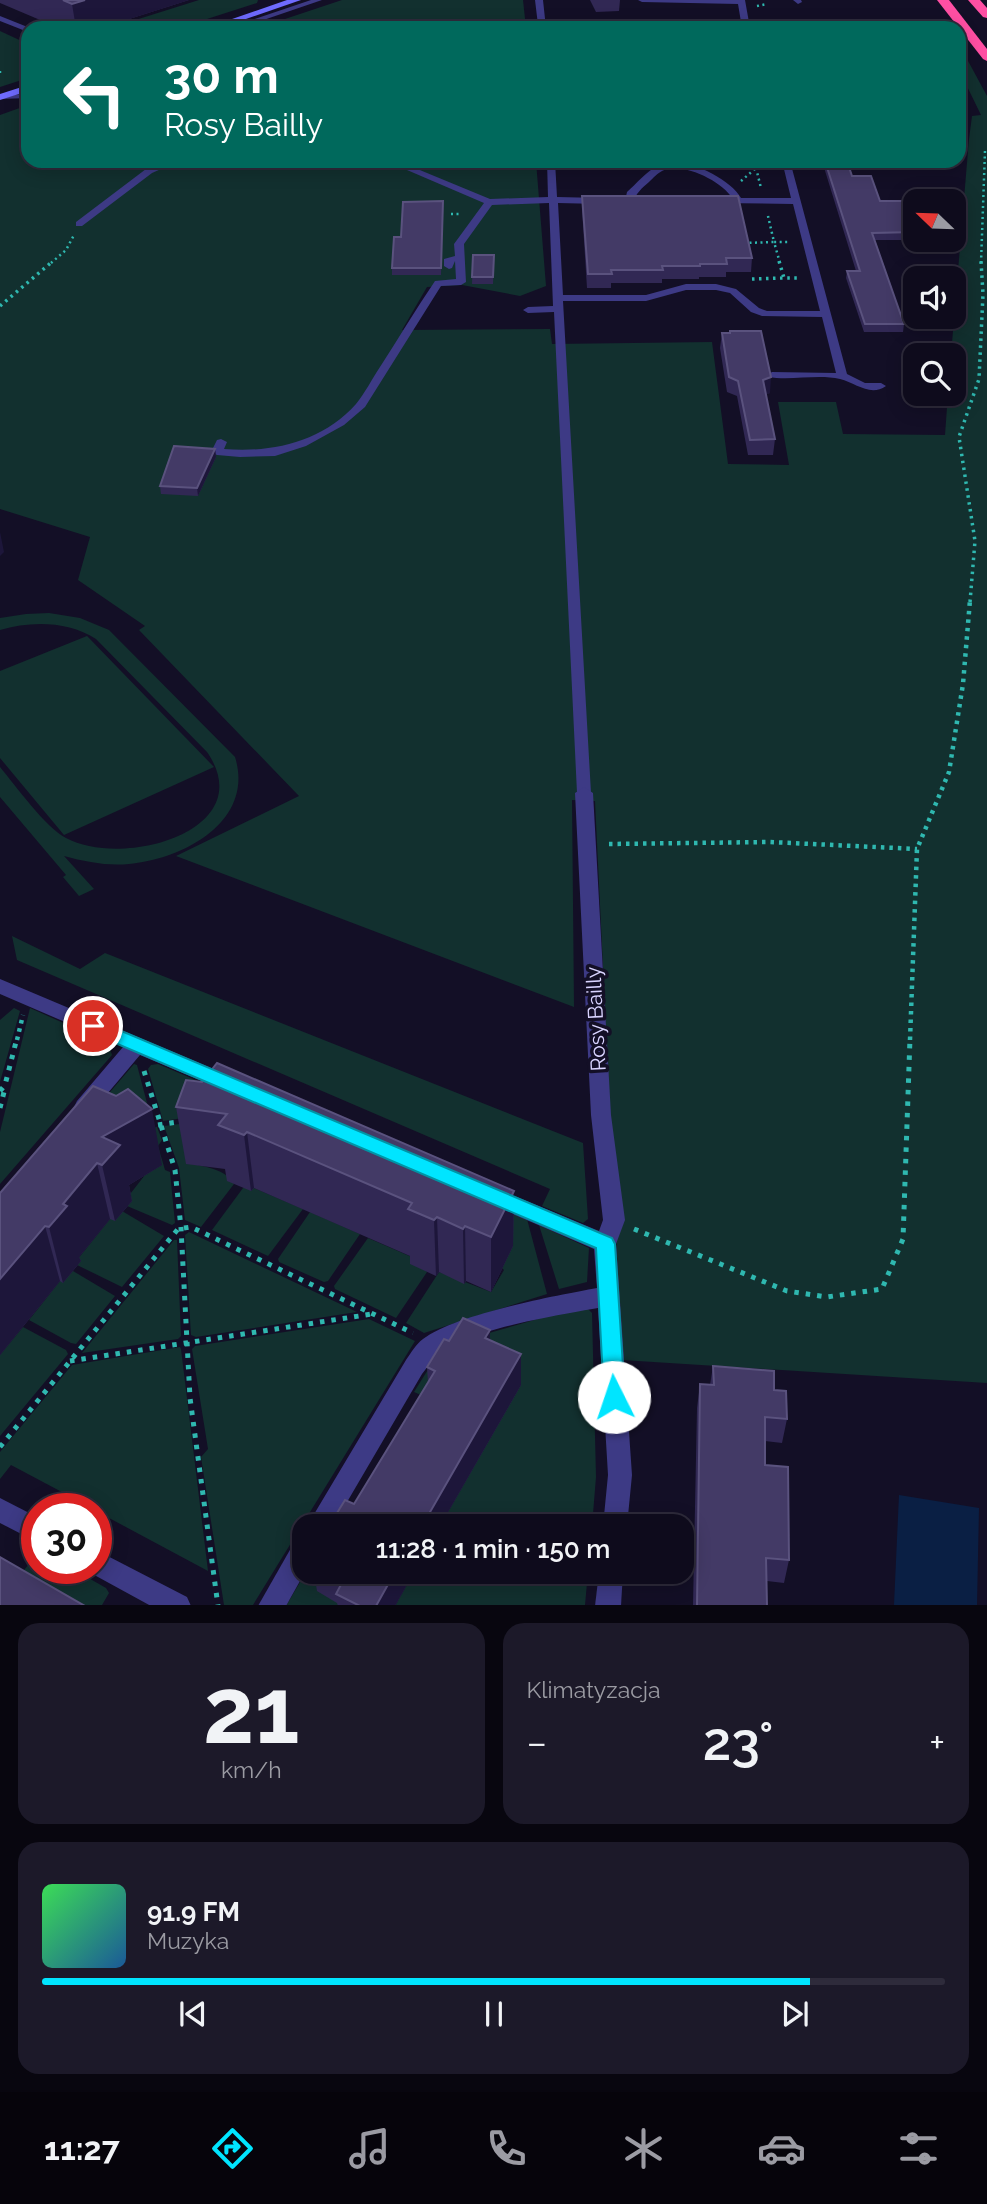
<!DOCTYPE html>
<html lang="pl">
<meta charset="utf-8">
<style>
:root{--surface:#0e0b1c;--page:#1c1929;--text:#f1f3f6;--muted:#9b9ba3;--line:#2e2b3b;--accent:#00e5ff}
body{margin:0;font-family:Raleway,sans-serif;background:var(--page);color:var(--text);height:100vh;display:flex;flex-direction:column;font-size:26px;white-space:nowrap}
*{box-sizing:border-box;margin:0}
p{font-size:23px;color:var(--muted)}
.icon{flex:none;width:38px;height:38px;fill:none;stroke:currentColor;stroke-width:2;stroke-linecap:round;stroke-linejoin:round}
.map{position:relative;height:1605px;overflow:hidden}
.drawer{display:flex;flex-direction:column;gap:18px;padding:18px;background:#08060f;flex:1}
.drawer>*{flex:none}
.guide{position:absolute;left:21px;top:21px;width:945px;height:147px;border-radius:21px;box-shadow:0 4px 18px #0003,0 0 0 2px var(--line);background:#00695c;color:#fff;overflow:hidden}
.needle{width:46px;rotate:293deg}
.fabs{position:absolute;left:903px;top:189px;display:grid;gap:14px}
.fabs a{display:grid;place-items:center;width:63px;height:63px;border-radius:14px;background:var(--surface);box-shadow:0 4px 18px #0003,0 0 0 2px var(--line);font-size:35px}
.speed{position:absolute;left:21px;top:1493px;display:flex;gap:14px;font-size:35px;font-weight:700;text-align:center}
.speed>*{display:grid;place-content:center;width:91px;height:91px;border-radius:50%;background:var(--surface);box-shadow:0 4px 18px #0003,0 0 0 2px var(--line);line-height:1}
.speed .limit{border:10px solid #d22;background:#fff;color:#111}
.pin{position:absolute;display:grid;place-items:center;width:60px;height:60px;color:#fff;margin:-30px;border:4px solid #fff;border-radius:50%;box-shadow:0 2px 7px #0007}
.me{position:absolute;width:77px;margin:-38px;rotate:356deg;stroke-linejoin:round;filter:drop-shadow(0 0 5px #0008)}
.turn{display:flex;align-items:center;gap:24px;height:147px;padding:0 28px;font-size:32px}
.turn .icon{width:91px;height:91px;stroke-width:2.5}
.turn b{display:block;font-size:49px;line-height:60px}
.big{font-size:52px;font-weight:600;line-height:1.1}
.drawer .tile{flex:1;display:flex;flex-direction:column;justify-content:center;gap:10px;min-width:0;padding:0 24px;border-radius:21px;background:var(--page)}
.drawer .dial{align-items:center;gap:0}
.dial b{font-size:91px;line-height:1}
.song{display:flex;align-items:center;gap:21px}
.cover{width:84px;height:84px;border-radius:10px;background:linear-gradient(135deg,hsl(130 70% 55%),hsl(210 70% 35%))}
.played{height:7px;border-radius:4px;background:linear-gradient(90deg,var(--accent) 85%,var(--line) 85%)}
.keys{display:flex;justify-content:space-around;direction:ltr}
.heat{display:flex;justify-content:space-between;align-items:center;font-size:38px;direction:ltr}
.drawer .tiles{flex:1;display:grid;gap:18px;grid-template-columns:1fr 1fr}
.tile:last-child{grid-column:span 2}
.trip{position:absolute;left:292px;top:1514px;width:402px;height:70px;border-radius:21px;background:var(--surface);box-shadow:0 4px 18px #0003,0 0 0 2px var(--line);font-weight:600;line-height:70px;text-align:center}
.dock{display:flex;height:112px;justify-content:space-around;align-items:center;background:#06040b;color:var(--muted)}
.dock .icon{width:49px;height:49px}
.dock .active{color:var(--accent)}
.dock b{font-size:32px;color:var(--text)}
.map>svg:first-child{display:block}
.green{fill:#12302f}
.water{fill:#0a1f44}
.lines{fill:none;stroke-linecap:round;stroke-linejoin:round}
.path-far3{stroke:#2fb8b0;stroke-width:2.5;stroke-dasharray:2 3.5;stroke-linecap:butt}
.path-far2{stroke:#2fb8b0;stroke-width:3.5;stroke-dasharray:2.5 4.5;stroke-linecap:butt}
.path-far1{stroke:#2fb8b0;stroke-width:4.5;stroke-dasharray:3.5 5;stroke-linecap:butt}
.path{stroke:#2fb8b0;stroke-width:5;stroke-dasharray:4.5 7;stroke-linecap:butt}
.lane{fill:#3d3a85;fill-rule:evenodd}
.street{fill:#3d3a85;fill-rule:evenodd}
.secondary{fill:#6f6bff;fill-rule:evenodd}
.highway{fill:#ff4fa3;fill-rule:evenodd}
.wall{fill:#312854}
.shaded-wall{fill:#1d163a}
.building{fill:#433a66;stroke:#5a527e;stroke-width:2}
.route{fill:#00e5ff;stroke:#0095a6;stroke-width:2}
.labels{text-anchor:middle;stroke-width:7;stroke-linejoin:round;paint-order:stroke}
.street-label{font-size:21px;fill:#d9d4ff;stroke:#130f26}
</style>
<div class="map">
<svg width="987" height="1606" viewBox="0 0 987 1606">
<rect width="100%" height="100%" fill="#130f26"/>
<!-- green -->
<g class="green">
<polygon points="199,0 258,0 257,3 179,28 110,28"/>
<polygon points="342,0 523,0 526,28 258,28"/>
<polygon points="0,31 28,44 28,78 0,87"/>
<polygon points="959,59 967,59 987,96 987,1383 622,1360 595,801 572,800 574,1007 176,856 299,796 139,630 145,626 78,580 90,537 0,509 0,115 28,105 28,161 536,161 546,286 520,296 462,285 427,287 402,330 550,329 552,344 712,342 728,464 789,465 778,402 836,402 843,434 945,435 948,394 954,394 954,355 951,355 969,139 972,116 981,115 959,70"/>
<path d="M49 613 80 618 109 630 235 757C255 821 184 859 129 864 107 866 86 862 64 856L94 889 79 896 63 877 66 875 0 797V767C15 785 46 828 66 838 124 869 261 830 207 752L96 639C68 621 31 621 0 630V618L26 614Z"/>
<polygon points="87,636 214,767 64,835 0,758 0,671"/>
<polygon points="12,936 80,969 105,953 583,1143 588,1219 583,1223 542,1206 550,1189 17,960"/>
<polygon points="14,1008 20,1011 0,1082 0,1020"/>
<polygon points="30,1008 108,1043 112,1055 0,1184 0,1132"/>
<polygon points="134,1064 137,1065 152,1122 75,1133"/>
<polygon points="158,1064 259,1107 163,1121 148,1069 151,1065"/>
<path d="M258 1114 187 1163C203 1166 226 1169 234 1184L201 1227 185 1220 179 1168 164 1126Z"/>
<polygon points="157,1127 162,1140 158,1146 165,1170 170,1172 175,1223 172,1225 127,1206 127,1198 145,1175 162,1165 69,1140"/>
<polygon points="243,1188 254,1188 303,1209 268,1256 212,1230"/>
<polygon points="503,1210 527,1219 547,1294 424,1333 406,1323 439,1272 491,1292 504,1270 501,1267"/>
<polygon points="122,1211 164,1236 122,1287 77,1265 77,1260 110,1219"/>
<polygon points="310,1212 360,1234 328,1281 324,1282 279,1262 278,1259"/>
<polygon points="539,1225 589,1248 587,1282 559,1289"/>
<polygon points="189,1232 357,1312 196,1337 191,1335 185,1235"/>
<polygon points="368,1238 414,1258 427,1272 396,1318 335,1289 334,1286"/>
<polygon points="174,1240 177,1240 181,1336 178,1339 82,1353"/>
<polygon points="73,1271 115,1296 76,1344 71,1343 29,1320 60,1281"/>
<polygon points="576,1308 588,1309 592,1313 596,1477 592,1526 440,1526 520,1385 428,1398 414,1392 439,1352 458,1342"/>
<polygon points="369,1319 415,1341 253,1605 224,1605 201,1457 208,1449 192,1349 195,1346"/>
<polygon points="23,1327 66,1350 68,1354 0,1436 0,1355"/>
<polygon points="180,1347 181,1349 208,1571 96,1511 96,1508 92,1508 11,1465 0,1479 0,1452 72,1365"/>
<polygon points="37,1554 37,1568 71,1568 106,1588 109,1593 102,1605 5,1605 0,1600"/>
<polygon points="306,1572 329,1572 343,1606 286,1606"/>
<polygon points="414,1572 588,1572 585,1605 395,1606"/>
</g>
<!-- water -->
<polygon class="water" points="899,1495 979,1508 977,1605 894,1605"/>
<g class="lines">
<!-- path-far3 -->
<g class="path-far3">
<polyline points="757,6 767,4"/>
<polyline points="558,23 728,22"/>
<polyline points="0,71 0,76"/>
<polyline points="756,168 761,188"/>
<polyline points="741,181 764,161"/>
<polyline points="451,214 460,214"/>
<polyline points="744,243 774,242 768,216"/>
<polyline points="51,263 66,250 74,235"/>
<polyline points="780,263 774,242 789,242"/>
<polyline points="981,263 985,151"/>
</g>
<!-- path-far2 -->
<g class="path-far2">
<polyline points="779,261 784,278 800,278"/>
<polyline points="752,279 784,278"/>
<polyline points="0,306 53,261"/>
<polyline points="970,602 975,541 959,437 979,379 983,294 981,261"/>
</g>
<!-- path-far1 -->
<g class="path-far1">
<polyline points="609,844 770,842 917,849"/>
<polyline points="17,1040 23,1015"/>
<polyline points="910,1040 917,849 949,772 963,684 970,600"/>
</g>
<!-- path -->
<g class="path">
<polyline points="144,1071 175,1170 181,1228 190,1398 218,1606"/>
<polyline points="0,1091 5,1085 17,1038"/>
<polyline points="0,1108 5,1088"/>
<polyline points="158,1125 184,1121"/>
<polyline points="634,1229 787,1291 827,1297 882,1289 903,1239 910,1038"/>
<polyline points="70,1361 372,1314"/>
<polyline points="0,1447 178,1229 191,1227 413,1333"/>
</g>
<!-- lane -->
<g class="lane">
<polygon points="311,0 322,0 240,28 228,28"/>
<polygon points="535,0 543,0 546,28 489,28 493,26 538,25"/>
<polygon points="638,0 745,0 750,28 742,28 738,4 642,2"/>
<polygon points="793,0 801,0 802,2 798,4"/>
<polygon points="0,16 30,28 28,32 0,21"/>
<polygon points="28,94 28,98 0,99 1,95"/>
<polygon points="167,161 179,161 152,173 82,226 76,226 76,222 146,169"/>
<path d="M386 161H398L490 199 548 197 547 161H555L557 197 600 198 605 201 600 204 558 203 563 295H646L686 284H716L736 289 759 308 767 311H820L793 204 719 203V199L732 198C722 181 681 161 662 171 658 173 653 178 649 182 641 189 636 193 633 203L625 201 627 192C636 184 646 172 657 166 679 153 729 177 741 198H791L782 161H790L847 374 865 383H881L886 386C870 397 856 383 840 379 817 374 791 381 768 377L767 375 772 372 836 373 822 317 762 316 751 312 730 293 716 290H686L646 301H563L591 793 589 796H579L577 793 554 312 528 313 523 310 528 307 553 306 549 203 492 205 464 244 466 282 461 285 441 286 365 407 344 425 306 446 275 456 240 457 217 455 211 452 217 440 221 439 227 442 224 449C272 453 322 442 356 404 365 393 372 379 380 367 398 339 416 309 435 281L456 279 455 261 452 268 449 269 444 266V259L455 256 454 244 484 203Z"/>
</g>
<!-- street -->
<g class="street">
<path d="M584 787 593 793 611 1115 625 1220 616 1244 632 1475 627 1526H603L608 1475 598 1308C558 1315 471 1329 440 1353 432 1358 428 1367 422 1374L333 1526H307L406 1360C411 1353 416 1344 423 1339 456 1314 554 1296 597 1288L594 1249 485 1202 482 1196 485 1190 493 1187 599 1231 603 1220 591 1115 575 793Z"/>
<polygon points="0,979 235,1078 238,1084 235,1090 228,1092 140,1055 91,1113 84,1115 77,1113 74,1107 77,1101 123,1047 0,994"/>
<polygon points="0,1498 37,1517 37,1542 0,1523"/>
<polygon points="304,1538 305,1572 286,1606 258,1606 295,1541"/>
<polygon points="96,1550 187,1597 191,1606 151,1606 87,1571 86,1568 96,1568"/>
<polygon points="599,1572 623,1572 621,1606 595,1606"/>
</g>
<!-- secondary -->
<g class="secondary">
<polygon points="287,0 301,0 220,28 206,28"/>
<polygon points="28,85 28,91 0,100 0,94"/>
</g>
<!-- highway -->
<g class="highway">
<polygon points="937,0 949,0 987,49 987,61 983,59"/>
<polygon points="968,0 980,0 987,8 987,18 983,17"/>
</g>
</g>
<!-- wall -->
<g class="wall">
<polygon points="0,0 189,0 101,28 59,28 0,3"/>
<polygon points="590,0 620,0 619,11 596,12"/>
<polygon points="822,161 847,161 852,176 880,201 915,209 915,240 875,240 904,324 903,332 864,332 846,278 847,271 856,271"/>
<polygon points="582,196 752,258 751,272 726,272 726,277 699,277 699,279 662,279 662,283 611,283 611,288 587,288 582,209"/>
<polygon points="443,201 441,275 392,275 392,268"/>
<polygon points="473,255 494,255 493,284 472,284"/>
<polygon points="730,331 770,393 766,394 775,439 773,455 748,455 737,396 727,392 720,348 722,333 729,333"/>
<polygon points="215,449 216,457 198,496 161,494 160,486"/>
<polygon points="186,1080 514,1191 513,1246 491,1292 466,1281 464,1284 439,1272 436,1276 410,1264 410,1256 254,1188 251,1191 227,1181 225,1169 186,1164 176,1107"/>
<polygon points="93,1086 162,1165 129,1185 132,1201 115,1221 110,1219 79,1257 81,1261 63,1283 60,1281 0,1355 0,1193"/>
<polygon points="449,1341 490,1341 521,1385 440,1526 329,1526 354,1504 428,1383 427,1367"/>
<polygon points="713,1366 774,1390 787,1419 782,1443 765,1441 765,1465 789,1560 784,1583 767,1581 767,1606 693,1606 697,1408 700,1384 710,1385"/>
<polygon points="314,1572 414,1572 395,1606 338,1606 337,1603 317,1591"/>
</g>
<!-- shaded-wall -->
<g class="shaded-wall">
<polygon points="85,0 189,0 101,28 76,28 72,4"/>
<polygon points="771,377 770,393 761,396 763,380"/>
<polygon points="215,449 216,457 198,496 197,488"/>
<polygon points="0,532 4,552 0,556"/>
<polygon points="152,1109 162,1165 129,1185 132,1201 115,1221 102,1165 102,1137"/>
<polygon points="247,1132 254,1188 251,1191 244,1135"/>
<polygon points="97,1163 110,1219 79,1257 81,1261 63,1283 49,1227 63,1204"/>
<polygon points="514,1191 513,1246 491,1292 491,1237"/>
<polygon points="437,1217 439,1272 436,1276 434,1220"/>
<polygon points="45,1226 60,1281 0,1355 0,1279"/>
<polygon points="465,1226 466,1281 464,1284 463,1229"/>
<polygon points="490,1330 490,1362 485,1338"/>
<polygon points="521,1354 521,1385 440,1526 422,1526"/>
<polygon points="395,1572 414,1572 395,1606 376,1606"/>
</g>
<!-- building -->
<g class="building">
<polygon points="63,0 85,0 72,4"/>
<polygon points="490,20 524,20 521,28 487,28"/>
<polygon points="825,161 847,161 852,176 871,176 880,201 912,201 915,209 915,232 872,233 904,324 865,324 847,271 860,271"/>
<polygon points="582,196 738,196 752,258 726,258 727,264 700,264 700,266 662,266 663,270 611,270 612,274 588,274"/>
<polygon points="443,201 441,268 392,268 394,237 401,237 403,202"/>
<polygon points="473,255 494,255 493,277 472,277"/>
<polygon points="730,331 761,331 771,377 763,380 775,439 750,440 738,381 729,377 722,333 730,333"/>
<polygon points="174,446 215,449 197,488 160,486"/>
<polygon points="217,1063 514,1191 491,1237 465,1226 463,1229 437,1217 434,1220 408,1209 412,1203 247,1132 244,1135 218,1125 227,1114 176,1107 186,1080 202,1082"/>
<polygon points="93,1086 116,1096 128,1089 152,1109 102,1137 120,1145 102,1165 97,1163 63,1204 67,1206 49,1227 45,1226 0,1279 0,1193"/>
<polygon points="463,1318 490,1330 485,1338 521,1354 422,1526 329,1526 345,1500 354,1504 435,1371 427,1367 444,1339 449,1341"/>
<polygon points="713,1366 774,1371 774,1390 786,1391 787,1419 765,1417 765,1465 788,1467 789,1560 766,1558 767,1606 697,1606 700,1384 714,1385"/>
<polygon points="0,1557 85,1606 0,1606"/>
<polygon points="330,1572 395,1572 376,1606 360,1606 336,1594 344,1579"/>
</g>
<!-- route -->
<polygon class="route" points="93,1019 612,1238 615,1244 625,1397 622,1404 614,1407 607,1404 604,1397 596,1248 87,1031 84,1026 87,1021"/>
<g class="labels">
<!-- street labels -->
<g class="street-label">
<text transform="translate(596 1019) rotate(-93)" y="7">Rosy Bailly</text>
</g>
</g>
</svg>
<div class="fabs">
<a><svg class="needle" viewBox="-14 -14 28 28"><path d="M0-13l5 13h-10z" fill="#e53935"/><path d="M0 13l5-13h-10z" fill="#9b9ba3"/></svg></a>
<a><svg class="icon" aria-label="sound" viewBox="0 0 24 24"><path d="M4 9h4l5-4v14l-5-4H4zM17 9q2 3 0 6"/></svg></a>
<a><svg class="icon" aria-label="search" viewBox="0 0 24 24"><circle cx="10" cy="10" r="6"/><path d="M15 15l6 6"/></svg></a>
</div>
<div class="speed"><div class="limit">30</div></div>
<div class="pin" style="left:93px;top:1026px;background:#d93025"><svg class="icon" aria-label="arrive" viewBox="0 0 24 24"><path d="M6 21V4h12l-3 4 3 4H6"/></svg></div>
<svg class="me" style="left:614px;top:1397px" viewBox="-20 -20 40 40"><circle r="19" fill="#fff"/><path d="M0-13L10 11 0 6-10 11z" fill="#00e5ff"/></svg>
<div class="trip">11:28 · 1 min · 150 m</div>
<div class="guide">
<div class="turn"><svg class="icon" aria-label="left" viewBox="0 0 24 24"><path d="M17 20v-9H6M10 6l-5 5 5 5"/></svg><div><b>30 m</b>Rosy Bailly</div></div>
</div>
</div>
<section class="drawer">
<div class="tiles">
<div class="tile dial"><b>21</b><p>km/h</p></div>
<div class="tile"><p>Klimatyzacja</p>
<div class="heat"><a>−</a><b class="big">23°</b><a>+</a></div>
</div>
<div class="tile">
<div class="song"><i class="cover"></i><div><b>91.9 FM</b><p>Muzyka</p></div></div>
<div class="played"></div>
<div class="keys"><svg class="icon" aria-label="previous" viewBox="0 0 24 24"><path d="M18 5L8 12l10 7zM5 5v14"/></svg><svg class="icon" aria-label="pause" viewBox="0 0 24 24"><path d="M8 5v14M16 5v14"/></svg><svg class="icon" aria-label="next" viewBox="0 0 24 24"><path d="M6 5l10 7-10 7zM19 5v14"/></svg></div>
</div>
</div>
</section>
<nav class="dock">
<b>11:27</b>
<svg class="icon active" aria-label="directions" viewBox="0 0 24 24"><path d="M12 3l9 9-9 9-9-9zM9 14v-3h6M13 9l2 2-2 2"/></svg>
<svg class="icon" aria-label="music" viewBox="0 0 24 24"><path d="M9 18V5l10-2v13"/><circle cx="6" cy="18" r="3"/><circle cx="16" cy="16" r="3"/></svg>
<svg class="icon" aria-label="phone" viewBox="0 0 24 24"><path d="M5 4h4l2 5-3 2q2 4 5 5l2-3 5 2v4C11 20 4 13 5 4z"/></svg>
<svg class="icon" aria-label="climate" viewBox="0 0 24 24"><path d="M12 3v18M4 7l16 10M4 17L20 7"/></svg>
<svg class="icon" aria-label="car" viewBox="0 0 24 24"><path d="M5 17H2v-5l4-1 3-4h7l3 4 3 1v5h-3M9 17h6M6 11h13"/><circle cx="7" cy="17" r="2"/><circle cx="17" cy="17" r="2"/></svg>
<svg class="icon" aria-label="filters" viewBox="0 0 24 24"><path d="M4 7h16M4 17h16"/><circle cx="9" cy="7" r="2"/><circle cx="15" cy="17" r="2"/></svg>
</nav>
